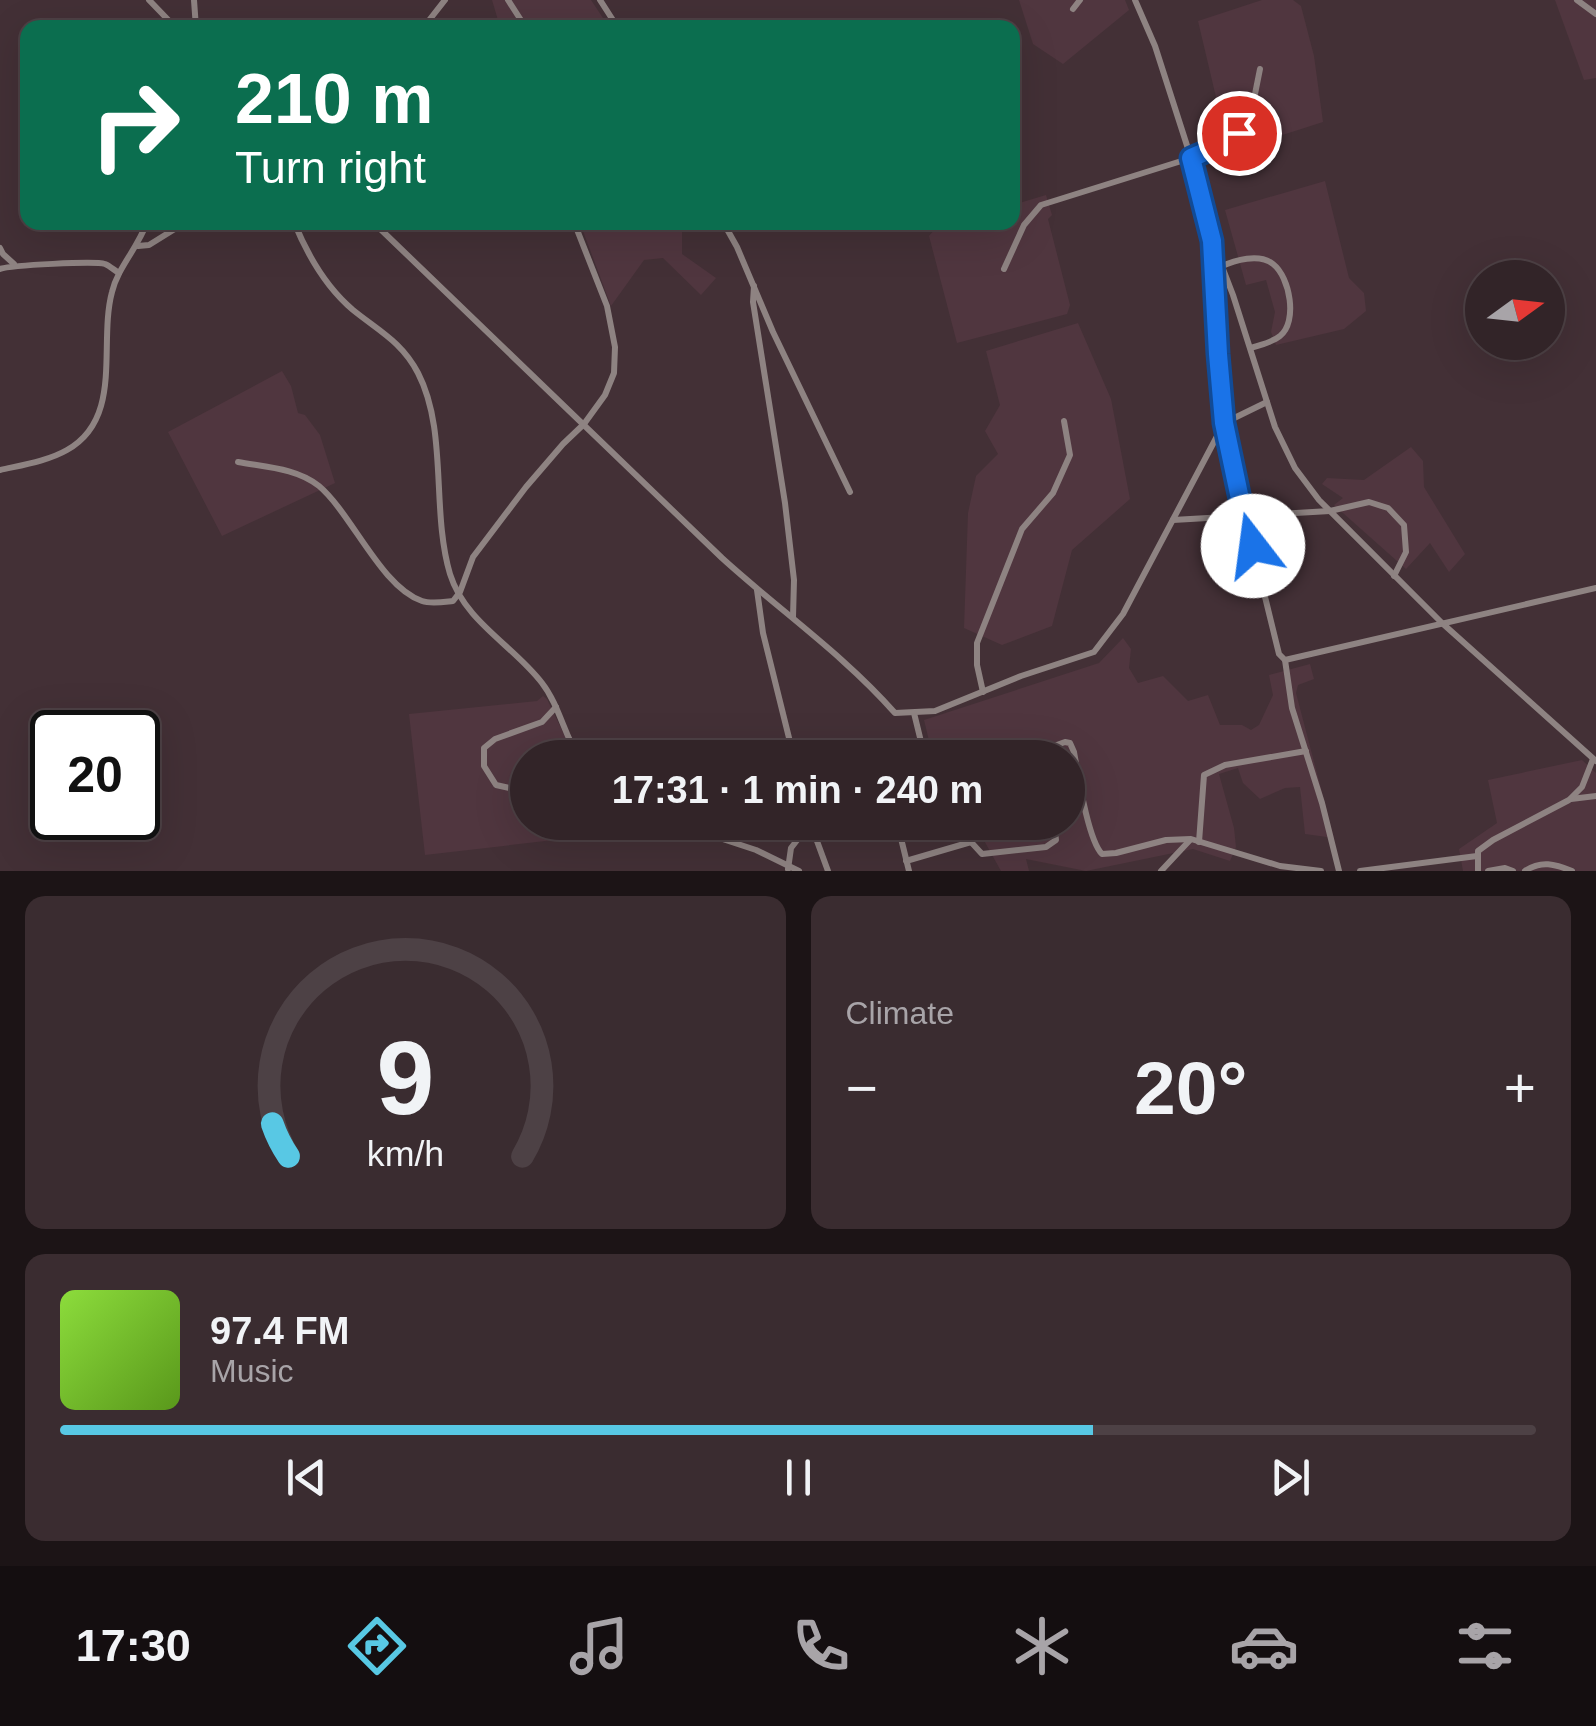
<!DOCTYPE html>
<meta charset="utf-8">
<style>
:root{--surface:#322428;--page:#3a2c30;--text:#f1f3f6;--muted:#a8a4a8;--line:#4d4145;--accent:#58c8e4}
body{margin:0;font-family:Helvetica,sans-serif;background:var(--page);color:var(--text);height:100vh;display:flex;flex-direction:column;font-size:38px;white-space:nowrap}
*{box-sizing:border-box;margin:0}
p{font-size:32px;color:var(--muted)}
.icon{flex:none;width:55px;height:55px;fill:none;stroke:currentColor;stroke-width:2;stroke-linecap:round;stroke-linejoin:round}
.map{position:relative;height:871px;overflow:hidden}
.sheet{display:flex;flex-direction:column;gap:25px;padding:25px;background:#1c1416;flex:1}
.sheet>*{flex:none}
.banner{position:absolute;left:20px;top:20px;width:1000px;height:210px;border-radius:20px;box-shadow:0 10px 40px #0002,0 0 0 2px var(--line);background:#0b6e4f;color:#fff;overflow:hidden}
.needle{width:65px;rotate:75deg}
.fabs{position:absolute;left:1465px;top:260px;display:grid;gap:20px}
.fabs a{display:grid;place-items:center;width:100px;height:100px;border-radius:50%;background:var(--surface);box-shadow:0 10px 40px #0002,0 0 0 2px var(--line);font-size:50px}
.speed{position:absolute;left:30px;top:710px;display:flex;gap:20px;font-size:50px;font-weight:700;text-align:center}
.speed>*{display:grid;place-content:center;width:130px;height:130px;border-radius:50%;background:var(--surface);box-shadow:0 10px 40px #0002,0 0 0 2px var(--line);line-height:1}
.speed .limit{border:5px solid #111;border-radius:15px;background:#fff;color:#111}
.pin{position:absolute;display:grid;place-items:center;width:85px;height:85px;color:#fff;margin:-42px;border:5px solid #fff;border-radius:50%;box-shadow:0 2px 10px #0007}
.me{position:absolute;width:110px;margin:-55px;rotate:345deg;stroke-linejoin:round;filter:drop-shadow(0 0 8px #0008)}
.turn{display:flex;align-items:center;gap:35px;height:210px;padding:0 50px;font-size:45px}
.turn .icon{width:130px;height:130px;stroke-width:2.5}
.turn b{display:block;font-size:70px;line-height:85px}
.big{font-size:75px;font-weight:700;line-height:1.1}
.sheet .card{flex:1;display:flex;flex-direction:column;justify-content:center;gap:15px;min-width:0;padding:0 35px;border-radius:20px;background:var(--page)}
.sheet .dial{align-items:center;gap:0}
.dial svg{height:260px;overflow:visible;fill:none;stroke:var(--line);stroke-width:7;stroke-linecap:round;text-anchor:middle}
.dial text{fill:var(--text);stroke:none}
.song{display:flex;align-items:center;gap:30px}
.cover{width:120px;height:120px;border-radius:15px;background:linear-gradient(135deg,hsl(90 70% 55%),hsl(90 70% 35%))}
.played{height:10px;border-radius:5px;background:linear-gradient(90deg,var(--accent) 70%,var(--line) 70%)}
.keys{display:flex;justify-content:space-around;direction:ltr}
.heat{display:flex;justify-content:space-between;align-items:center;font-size:55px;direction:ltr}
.sheet .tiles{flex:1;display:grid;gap:25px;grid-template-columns:1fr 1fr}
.card:last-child{grid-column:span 2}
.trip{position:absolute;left:510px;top:740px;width:575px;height:100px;border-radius:50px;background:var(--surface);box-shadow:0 10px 40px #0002,0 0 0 2px var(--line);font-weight:700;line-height:100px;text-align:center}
.dock{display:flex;height:160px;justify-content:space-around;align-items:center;background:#140e10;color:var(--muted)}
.dock .icon{width:70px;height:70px}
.dock .on{color:var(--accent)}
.dock b{font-size:45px;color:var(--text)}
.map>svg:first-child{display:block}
.built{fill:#50363f}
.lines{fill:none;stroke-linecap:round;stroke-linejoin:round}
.lane{stroke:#8e8382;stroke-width:6}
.route-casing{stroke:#114b97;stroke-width:25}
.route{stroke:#1a73e8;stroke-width:18}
</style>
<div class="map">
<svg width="1596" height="871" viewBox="0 0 1596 871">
<rect width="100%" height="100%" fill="#433036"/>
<!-- built -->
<g class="built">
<polygon points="492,0 591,0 609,27 500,27"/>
<polygon points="1019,0 1125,0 1129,10 1063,64 1033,44"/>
<polygon points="1262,0 1293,0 1301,6 1314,56 1323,122 1229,152 1198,21"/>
<polygon points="1555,0 1596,0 1596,78 1584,80"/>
<polygon points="1325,181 1349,278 1364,293 1366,311 1344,329 1276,345 1271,332 1275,312 1266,280 1246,285 1225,210"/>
<polygon points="1046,195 1052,215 1048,219 1070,305 1067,314 957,343 929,236 935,229 956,223 1012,222 1013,205"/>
<polygon points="580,223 682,223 682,254 716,278 701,295 663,258 644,260 611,306"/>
<polygon points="1078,323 1111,399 1130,499 1072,550 1052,626 1002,645 964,628 968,513 976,476 998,454 985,431 1000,405 986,351"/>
<polygon points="282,371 291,386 298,413 305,415 320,435 335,483 222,536 168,432"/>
<polygon points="1411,447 1423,461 1424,487 1465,554 1449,572 1430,543 1406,569 1334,505 1343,498 1322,484 1327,478 1364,480"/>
<polygon points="1123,638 1131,649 1129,668 1138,683 1163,676 1188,701 1208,695 1220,725 1242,725 1251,730 1259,725 1273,695 1269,675 1310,664 1314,679 1298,685 1296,693 1334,838 1305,834 1300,787 1285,788 1260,799 1243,783 1238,768 1219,774 1234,828 1236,847 1230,861 1193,849 1086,871 1026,859 1029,871 1001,871 976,826 979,822 1068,822 1068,758 933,757 924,720 1099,663"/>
<polygon points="543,696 547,699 575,757 528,758 528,822 578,823 580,837 425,855 409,714 537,701"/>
<polygon points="1582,760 1596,773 1596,871 1463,871 1459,849 1497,823 1488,780"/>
</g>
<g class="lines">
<!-- lane -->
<g class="lane">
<polyline points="149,0 176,28"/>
<polyline points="194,0 196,28"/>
<polyline points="508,0 526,28"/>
<polyline points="600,0 618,28"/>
<polyline points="1135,0 1155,46 1200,186 1211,241 1218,354 1222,408 1228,446 1279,654 1285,660 1596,588"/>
<polyline points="1577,0 1596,14"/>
<polyline points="1073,9 1080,0"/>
<polyline points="423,28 445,0"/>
<path d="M294 222C307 254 327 288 353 310 379 331 402 342 418 373 448 431 431 510 450 574 465 622 513 645 542 683 559 705 564 734 579 758"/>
<path d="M373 222 722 558C779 610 843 654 895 713L935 711 1021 676 1094 652 1123 614 1224 423 1267 402"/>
<polyline points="723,222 737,247 773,332 850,492"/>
<polyline points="138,246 149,245 186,222"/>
<polyline points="0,248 3,254 14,264"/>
<polyline points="1213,261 1223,269 1233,295 1275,427 1295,468 1319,500 1442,623 1596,761"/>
<path d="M1220 267C1235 260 1259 253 1273 264 1290 277 1298 322 1280 336 1273 342 1260 345 1251 348"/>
<path d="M0 269C11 265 95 261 105 264 110 266 114 270 119 273"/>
<polyline points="1004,269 1024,225 1041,205 1191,158 1221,145 1239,133 1253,104 1260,69"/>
<polyline points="754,286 753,302 785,503 794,580 793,617"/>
<path d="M238 462C265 467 297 468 319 486 352 514 381 587 422 601 431 604 443 602 453 601L460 592 473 557 526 487 563 444 584 424 605 395 614 373 615 347 607 306 574 222"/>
<path d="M0 470C22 465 48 461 67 450 124 418 98 344 112 292 118 267 138 248 147 222"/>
<polyline points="1173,520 1330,511 1369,502 1388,508 1404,525 1406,552 1394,576"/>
<polyline points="757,590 763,633 794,758"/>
<polyline points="1285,660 1292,708 1322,803 1339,871"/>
<polyline points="983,692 977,665 977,643 1022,529 1053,493 1070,455 1064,421"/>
<polyline points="914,713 925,758"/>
<path d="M1021 758 1065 742 1070 743 1074 752C1078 774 1088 840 1102 854L1116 853 1166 840 1191 839 1280 866 1321 871"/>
<polyline points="528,792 496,785 484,766 484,748 495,739 542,722 556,707"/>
<polyline points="1571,799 1596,796"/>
<polyline points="671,822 756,850 799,871"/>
<polyline points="810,822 828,871"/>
<polyline points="897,822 909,871"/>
<polyline points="971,842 982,854 1046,847 1056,840 1054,822"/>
<polyline points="1199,842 1204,775 1225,765 1306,751"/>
<polyline points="906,861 971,842 989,822"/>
<polyline points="788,869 791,848 798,839 851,822"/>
<polyline points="1161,871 1190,840"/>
<polyline points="1360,871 1477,856"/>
<polyline points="1478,871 1478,851 1493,840 1569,800 1582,787 1593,759"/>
<polyline points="1488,871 1505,868 1513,871"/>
<path d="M1525 871C1541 860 1555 864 1572 871"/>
</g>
</g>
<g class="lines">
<!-- route casing -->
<g class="route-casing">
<polyline id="route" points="1239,133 1221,145 1191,158 1212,241 1218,354 1224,423 1240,499 1253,546"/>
</g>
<!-- route -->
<use href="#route" class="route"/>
</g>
</svg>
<div class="fabs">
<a><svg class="needle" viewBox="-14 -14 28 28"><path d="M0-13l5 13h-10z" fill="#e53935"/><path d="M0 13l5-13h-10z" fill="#a8a4a8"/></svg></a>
</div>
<div class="speed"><div class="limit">20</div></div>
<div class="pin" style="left:1239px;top:133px;background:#d93025"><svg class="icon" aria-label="arrive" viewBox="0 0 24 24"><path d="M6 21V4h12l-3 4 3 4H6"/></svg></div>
<svg class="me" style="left:1253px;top:546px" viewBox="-20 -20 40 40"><circle r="19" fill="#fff"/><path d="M0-13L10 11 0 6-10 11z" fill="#1a73e8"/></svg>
<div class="trip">17:31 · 1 min · 240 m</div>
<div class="banner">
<div class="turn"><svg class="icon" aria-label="right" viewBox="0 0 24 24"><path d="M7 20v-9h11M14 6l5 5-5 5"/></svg><div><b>210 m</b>Turn right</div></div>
</div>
</div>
<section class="sheet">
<div class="tiles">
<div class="card dial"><svg viewBox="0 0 100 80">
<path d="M14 69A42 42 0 1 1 86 69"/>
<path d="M14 69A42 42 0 0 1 9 59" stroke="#58c8e4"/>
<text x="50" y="56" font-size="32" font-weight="700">9</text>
<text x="50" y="72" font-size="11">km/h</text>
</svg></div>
<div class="card"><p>Climate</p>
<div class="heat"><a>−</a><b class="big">20°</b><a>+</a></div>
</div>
<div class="card">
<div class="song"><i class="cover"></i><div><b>97.4 FM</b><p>Music</p></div></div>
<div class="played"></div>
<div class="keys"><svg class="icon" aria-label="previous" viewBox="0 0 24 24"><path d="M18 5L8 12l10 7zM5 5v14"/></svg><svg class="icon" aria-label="pause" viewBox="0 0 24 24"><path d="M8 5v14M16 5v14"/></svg><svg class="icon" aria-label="next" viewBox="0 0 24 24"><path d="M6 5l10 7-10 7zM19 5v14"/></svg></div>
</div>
</div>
</section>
<nav class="dock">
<b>17:30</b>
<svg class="icon on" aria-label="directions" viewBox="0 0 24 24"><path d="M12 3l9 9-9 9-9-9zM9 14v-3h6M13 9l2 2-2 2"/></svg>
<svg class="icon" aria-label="music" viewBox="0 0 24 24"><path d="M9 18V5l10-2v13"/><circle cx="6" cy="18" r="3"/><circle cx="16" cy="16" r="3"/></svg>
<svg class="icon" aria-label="phone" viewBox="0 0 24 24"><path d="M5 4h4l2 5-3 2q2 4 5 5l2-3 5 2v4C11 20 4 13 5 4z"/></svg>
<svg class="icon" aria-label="climate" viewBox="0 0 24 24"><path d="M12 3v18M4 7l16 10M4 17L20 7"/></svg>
<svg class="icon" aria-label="car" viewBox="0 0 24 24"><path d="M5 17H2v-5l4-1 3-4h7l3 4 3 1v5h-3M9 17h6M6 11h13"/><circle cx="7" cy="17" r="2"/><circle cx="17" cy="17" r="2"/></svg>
<svg class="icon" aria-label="filters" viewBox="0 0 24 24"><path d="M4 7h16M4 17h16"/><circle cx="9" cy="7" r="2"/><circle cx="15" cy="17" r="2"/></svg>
</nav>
